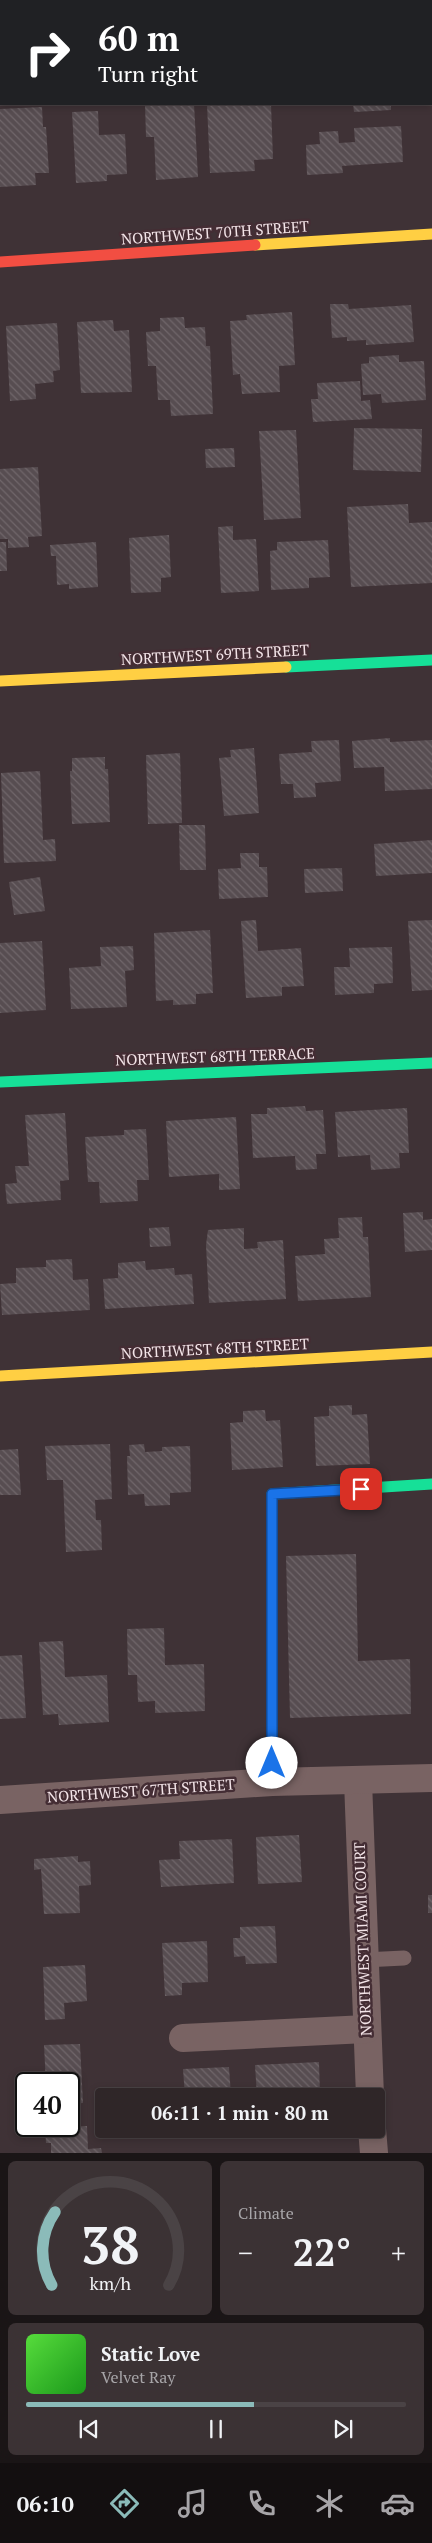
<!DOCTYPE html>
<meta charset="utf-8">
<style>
:root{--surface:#2f2628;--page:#3b3234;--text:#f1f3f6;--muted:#a7a5a8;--line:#4a4345;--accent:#8bbbb9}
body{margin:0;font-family:"PT Serif",serif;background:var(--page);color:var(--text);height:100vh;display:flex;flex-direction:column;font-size:19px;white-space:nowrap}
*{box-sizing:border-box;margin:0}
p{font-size:16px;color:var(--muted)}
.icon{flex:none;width:28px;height:28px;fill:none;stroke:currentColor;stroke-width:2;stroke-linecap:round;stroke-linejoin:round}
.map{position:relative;height:2153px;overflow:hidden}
.side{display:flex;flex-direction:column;gap:8px;padding:8px;background:#1a1516;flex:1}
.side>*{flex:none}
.banner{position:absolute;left:0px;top:0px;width:432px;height:105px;box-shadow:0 2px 8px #0003,0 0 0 1px var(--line);background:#202124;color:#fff;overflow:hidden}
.speed{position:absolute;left:15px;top:2072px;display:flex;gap:10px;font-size:25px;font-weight:700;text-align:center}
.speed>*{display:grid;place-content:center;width:65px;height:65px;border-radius:50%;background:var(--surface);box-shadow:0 2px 8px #0003,0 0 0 1px var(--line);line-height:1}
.speed .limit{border:2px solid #111;border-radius:8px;background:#fff;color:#111}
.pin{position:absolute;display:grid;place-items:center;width:42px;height:42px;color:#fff;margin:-21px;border-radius:10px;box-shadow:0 2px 8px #0006}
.me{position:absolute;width:55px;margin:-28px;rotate:0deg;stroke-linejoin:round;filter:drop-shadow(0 0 4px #0008)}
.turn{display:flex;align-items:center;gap:18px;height:105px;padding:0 15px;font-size:22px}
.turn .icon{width:65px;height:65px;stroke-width:2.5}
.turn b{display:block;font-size:35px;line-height:42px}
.big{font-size:38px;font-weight:800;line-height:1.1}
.side .widget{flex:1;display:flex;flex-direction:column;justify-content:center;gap:8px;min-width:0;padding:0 18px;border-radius:8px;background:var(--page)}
.side .dial{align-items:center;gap:0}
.dial svg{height:130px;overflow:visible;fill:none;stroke:var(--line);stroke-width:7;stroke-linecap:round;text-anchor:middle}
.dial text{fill:var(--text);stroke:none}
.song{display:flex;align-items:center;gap:15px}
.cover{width:60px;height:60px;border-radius:8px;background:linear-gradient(135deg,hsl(110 70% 55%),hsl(120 70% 35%))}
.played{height:5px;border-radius:2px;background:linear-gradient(90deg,var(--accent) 60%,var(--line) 60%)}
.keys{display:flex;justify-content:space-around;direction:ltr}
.heat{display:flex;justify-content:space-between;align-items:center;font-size:28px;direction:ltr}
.side .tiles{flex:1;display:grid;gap:8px;grid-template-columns:1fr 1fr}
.widget:last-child{grid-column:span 2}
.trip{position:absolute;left:95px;top:2088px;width:290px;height:50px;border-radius:5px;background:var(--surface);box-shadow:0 2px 8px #0003,0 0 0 1px var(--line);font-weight:800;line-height:50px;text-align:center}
.tabs{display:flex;height:80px;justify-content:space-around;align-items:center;background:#130f10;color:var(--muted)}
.tabs .icon{width:35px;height:35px}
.tabs .on{color:var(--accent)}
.tabs b{font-size:22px;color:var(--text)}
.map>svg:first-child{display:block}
.building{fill:url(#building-back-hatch)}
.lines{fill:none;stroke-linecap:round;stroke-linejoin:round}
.lane{stroke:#796363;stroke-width:15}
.street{stroke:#796363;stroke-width:28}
.fast{stroke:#16e098;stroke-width:11}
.slow{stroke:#ffcf43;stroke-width:11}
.jam{stroke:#f24e42;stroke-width:11}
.route-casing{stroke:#114b97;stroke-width:12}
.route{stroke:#1a73e8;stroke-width:9}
.labels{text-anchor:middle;stroke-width:5;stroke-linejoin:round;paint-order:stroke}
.street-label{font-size:15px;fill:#f3e4e8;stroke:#442d34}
</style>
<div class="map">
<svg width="432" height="2153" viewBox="0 0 432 2153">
<defs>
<pattern id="building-back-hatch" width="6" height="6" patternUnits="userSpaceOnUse" patternTransform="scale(1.25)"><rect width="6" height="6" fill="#574d51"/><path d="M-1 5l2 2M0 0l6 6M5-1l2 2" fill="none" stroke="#70666a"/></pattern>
</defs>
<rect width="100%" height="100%" fill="#3f3236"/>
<!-- building -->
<g class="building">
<polygon points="145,104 194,104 198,177 156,180 154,137 146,137"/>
<polygon points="207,104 271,104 273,159 254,160 255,171 210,173"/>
<polygon points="353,104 391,104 391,110 354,112"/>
<polygon points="42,107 43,127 46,127 49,173 35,173 36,185 0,187 0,109"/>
<polygon points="98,111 99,135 125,134 127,174 107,175 107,181 76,183 72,112"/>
<polygon points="401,126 403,162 342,166 343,173 307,175 306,145 320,144 319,132 338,131 339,143 355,142 354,128"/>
<polygon points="330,304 348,304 349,309 411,305 414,342 366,345 366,340 347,341 347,337 332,338"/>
<polygon points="292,312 295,365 279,366 280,392 242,394 240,374 233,375 230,321 247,320 246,315"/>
<polygon points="184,317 185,328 205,327 206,346 210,346 213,414 171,416 170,400 158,400 156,366 148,366 146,332 160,331 160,318"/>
<polygon points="113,320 114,331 129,330 132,392 81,393 77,322"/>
<polygon points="57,323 60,370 53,371 54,382 35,384 36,399 10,401 6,326"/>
<polygon points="399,355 399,362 424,361 426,400 382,403 381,394 363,395 361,364 369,363 369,357"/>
<polygon points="360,381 361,401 370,400 372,419 313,422 311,399 318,399 317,383"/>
<polygon points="354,428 422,429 421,472 353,470"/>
<polygon points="296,430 301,518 264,520 259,431"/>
<polygon points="234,448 235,467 206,468 205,449"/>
<polygon points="38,467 42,536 28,537 29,547 8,548 8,539 0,539 0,469"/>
<polygon points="408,504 409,523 432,522 432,583 351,587 347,507"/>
<polygon points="233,526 233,540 256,539 259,591 221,593 218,527"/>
<polygon points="169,535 171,577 161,578 161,592 131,593 129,538"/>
<polygon points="328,540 330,577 309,578 309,588 271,590 270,551 277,550 277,542"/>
<polygon points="0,542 6,542 7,571 0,571"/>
<polygon points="96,542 98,587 69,589 69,584 57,585 56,556 51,556 50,545"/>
<polygon points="390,738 390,742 432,740 432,789 385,791 384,767 354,768 352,741"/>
<polygon points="339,740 341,781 315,783 316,797 294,798 293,784 281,784 279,754 312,752 311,741"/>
<polygon points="254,748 259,813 224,816 219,758 231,757 230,750"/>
<polygon points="180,753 182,823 148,824 146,755"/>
<polygon points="105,757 105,769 108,769 110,822 72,824 70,771 72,771 72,758"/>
<polygon points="40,771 43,840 55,839 56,861 4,863 1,773"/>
<polygon points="179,825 205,825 206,870 180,870"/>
<polygon points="432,840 432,873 376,876 374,844"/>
<polygon points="240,853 259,853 259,867 267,867 268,897 219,899 218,869 241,868"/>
<polygon points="342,868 343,891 305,893 304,869"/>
<polygon points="40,877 45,911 14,915 9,882"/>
<polygon points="256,920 258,951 301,948 304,986 282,987 282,996 246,998 241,921"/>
<polygon points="432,920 432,990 412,991 408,921"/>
<polygon points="210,930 213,993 196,994 196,1004 173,1005 173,1000 156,1001 154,933"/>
<polygon points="42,941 46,1010 0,1013 0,943"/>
<polygon points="133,946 134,970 125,971 127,1007 71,1009 69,968 101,966 100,947"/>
<polygon points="392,947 393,983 374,984 374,993 335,995 334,967 350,967 349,948"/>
<polygon points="305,1106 306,1111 323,1110 326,1154 316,1154 317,1169 296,1170 295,1156 253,1158 251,1114 267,1114 267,1108"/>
<polygon points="407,1108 409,1153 399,1153 400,1168 371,1170 370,1155 338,1157 335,1112"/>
<polygon points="65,1113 69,1180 60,1181 61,1200 7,1204 5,1184 17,1183 15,1166 29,1166 25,1115"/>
<polygon points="236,1117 240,1189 219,1190 219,1174 169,1177 166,1121"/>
<polygon points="146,1129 149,1180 137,1180 138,1201 100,1203 99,1182 88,1182 85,1137 124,1135 124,1130"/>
<polygon points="423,1212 423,1220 432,1219 432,1250 405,1252 403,1213"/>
<polygon points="362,1217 363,1237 368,1237 371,1297 298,1301 295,1256 325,1254 324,1239 339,1238 338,1218"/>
<polygon points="169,1227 171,1246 150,1247 149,1228"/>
<polygon points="244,1228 244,1249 258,1248 257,1242 283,1240 286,1299 209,1303 206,1245 208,1230"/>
<polygon points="72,1259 73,1280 88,1279 90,1310 2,1315 0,1284 16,1283 16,1268 46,1267 46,1260"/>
<polygon points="145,1261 146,1270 174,1268 175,1275 192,1274 194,1304 105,1309 103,1279 118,1278 118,1263"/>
<polygon points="352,1405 352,1415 367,1414 370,1464 316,1466 314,1417 329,1416 329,1406"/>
<polygon points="265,1410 266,1421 280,1420 283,1467 232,1470 230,1423 243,1422 243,1411"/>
<polygon points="110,1444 112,1499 95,1500 96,1520 101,1520 102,1550 66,1552 63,1480 47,1480 45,1446"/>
<polygon points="144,1444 145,1452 162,1451 162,1447 190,1446 191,1492 170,1493 170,1505 145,1506 144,1494 128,1495 127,1456 130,1456 129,1445"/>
<polygon points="18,1449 21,1495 0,1495 0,1450"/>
<polygon points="356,1554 358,1661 410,1659 411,1714 290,1718 286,1556"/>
<polygon points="164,1628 165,1665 204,1664 205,1711 155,1713 155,1701 138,1702 137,1675 128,1675 127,1629"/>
<polygon points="63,1641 65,1677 107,1675 109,1722 59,1725 58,1714 43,1715 39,1642"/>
<polygon points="22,1655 26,1718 0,1719 0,1656"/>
<polygon points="299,1835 302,1882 258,1884 256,1837"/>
<polygon points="232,1839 234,1883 161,1887 159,1860 180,1859 179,1841"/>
<polygon points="78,1856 78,1862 90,1861 91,1885 79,1886 80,1913 44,1914 41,1869 34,1870 34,1859"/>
<rect x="428" y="1895" width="4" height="18"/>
<polygon points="275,1926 277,1963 246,1964 245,1956 234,1957 233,1938 240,1938 240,1927"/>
<polygon points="207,1941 208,1982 182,1983 182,1995 165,1996 162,1943"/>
<polygon points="85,1965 87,2001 64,2003 65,2019 45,2020 43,1967"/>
<polygon points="80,2044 83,2103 69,2104 69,2084 46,2084 44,2045"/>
<polygon points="319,2062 320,2096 257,2096 255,2065"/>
<polygon points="229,2067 231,2096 185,2096 183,2069"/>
<polygon points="87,2126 88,2149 101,2148 102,2153 51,2153 51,2143 46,2143 45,2128"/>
</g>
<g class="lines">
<!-- lane -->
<polyline class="lane" points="364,1960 404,1958"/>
<!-- street -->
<g class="street">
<polyline points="358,1781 370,2096"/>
<polyline points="0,1800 272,1782 432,1778"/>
<polyline points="183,2038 366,2029"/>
<polyline points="372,2129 374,2153"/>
</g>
<!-- fast -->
<g class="fast">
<polyline points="286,667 432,660"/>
<polyline points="0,1082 432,1063"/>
<polyline points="272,1782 272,1494 432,1484"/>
</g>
<!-- slow -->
<g class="slow">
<polyline points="255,245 432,234"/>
<polyline points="0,681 286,667"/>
<polyline points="0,1376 432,1352"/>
</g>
<!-- jam -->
<polyline class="jam" points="0,262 255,245"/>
</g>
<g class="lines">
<!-- route casing -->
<g class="route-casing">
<polyline id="route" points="272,1763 272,1494 361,1489"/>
</g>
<!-- route -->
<use href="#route" class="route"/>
</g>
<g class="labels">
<!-- street labels -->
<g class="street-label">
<text transform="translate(215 233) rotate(-4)" y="5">NORTHWEST 70TH STREET</text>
<text transform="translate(215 655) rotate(-3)" y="5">NORTHWEST 69TH STREET</text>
<text transform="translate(215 1057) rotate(-2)" y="5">NORTHWEST 68TH TERRACE</text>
<text transform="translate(215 1349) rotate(-3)" y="5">NORTHWEST 68TH STREET</text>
<text transform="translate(141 1791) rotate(-4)" y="5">NORTHWEST 67TH STREET</text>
<text transform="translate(363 1939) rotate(-92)" y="5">NORTHWEST MIAMI COURT</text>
</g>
</g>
</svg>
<div class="speed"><div class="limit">40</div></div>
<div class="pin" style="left:361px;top:1489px;background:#d93025"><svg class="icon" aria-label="arrive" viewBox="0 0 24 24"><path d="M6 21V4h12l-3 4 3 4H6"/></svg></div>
<svg class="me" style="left:272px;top:1763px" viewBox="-20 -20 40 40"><circle r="19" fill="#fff"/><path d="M0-13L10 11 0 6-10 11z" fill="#1a73e8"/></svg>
<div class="trip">06:11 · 1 min · 80 m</div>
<div class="banner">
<div class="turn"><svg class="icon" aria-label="right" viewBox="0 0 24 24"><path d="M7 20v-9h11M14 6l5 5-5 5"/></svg><div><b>60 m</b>Turn right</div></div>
</div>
</div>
<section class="side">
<div class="tiles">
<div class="widget dial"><svg viewBox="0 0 100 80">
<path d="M14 69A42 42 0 1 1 86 69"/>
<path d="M14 69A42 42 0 0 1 16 24" stroke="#8bbbb9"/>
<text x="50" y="56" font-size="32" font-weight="700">38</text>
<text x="50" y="72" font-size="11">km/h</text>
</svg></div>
<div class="widget"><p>Climate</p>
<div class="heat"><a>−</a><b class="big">22°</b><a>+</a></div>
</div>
<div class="widget">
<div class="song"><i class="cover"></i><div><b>Static Love</b><p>Velvet Ray</p></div></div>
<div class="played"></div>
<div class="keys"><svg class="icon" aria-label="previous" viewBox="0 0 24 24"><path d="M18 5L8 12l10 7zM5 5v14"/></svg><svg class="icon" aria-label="pause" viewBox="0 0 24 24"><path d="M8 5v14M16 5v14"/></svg><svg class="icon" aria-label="next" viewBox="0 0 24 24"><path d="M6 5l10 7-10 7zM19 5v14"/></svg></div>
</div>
</div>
</section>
<nav class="tabs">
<b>06:10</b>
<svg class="icon on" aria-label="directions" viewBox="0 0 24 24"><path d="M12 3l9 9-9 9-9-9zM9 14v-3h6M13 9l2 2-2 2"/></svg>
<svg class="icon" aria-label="music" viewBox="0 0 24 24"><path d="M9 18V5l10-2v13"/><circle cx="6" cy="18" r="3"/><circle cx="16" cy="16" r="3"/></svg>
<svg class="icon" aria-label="phone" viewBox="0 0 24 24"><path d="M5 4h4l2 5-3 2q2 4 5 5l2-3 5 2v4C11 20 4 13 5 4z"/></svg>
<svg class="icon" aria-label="climate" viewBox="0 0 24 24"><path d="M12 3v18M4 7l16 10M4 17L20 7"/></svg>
<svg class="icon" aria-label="car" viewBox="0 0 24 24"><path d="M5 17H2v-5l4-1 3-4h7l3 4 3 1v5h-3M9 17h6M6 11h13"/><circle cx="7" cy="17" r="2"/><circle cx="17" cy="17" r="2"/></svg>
</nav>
